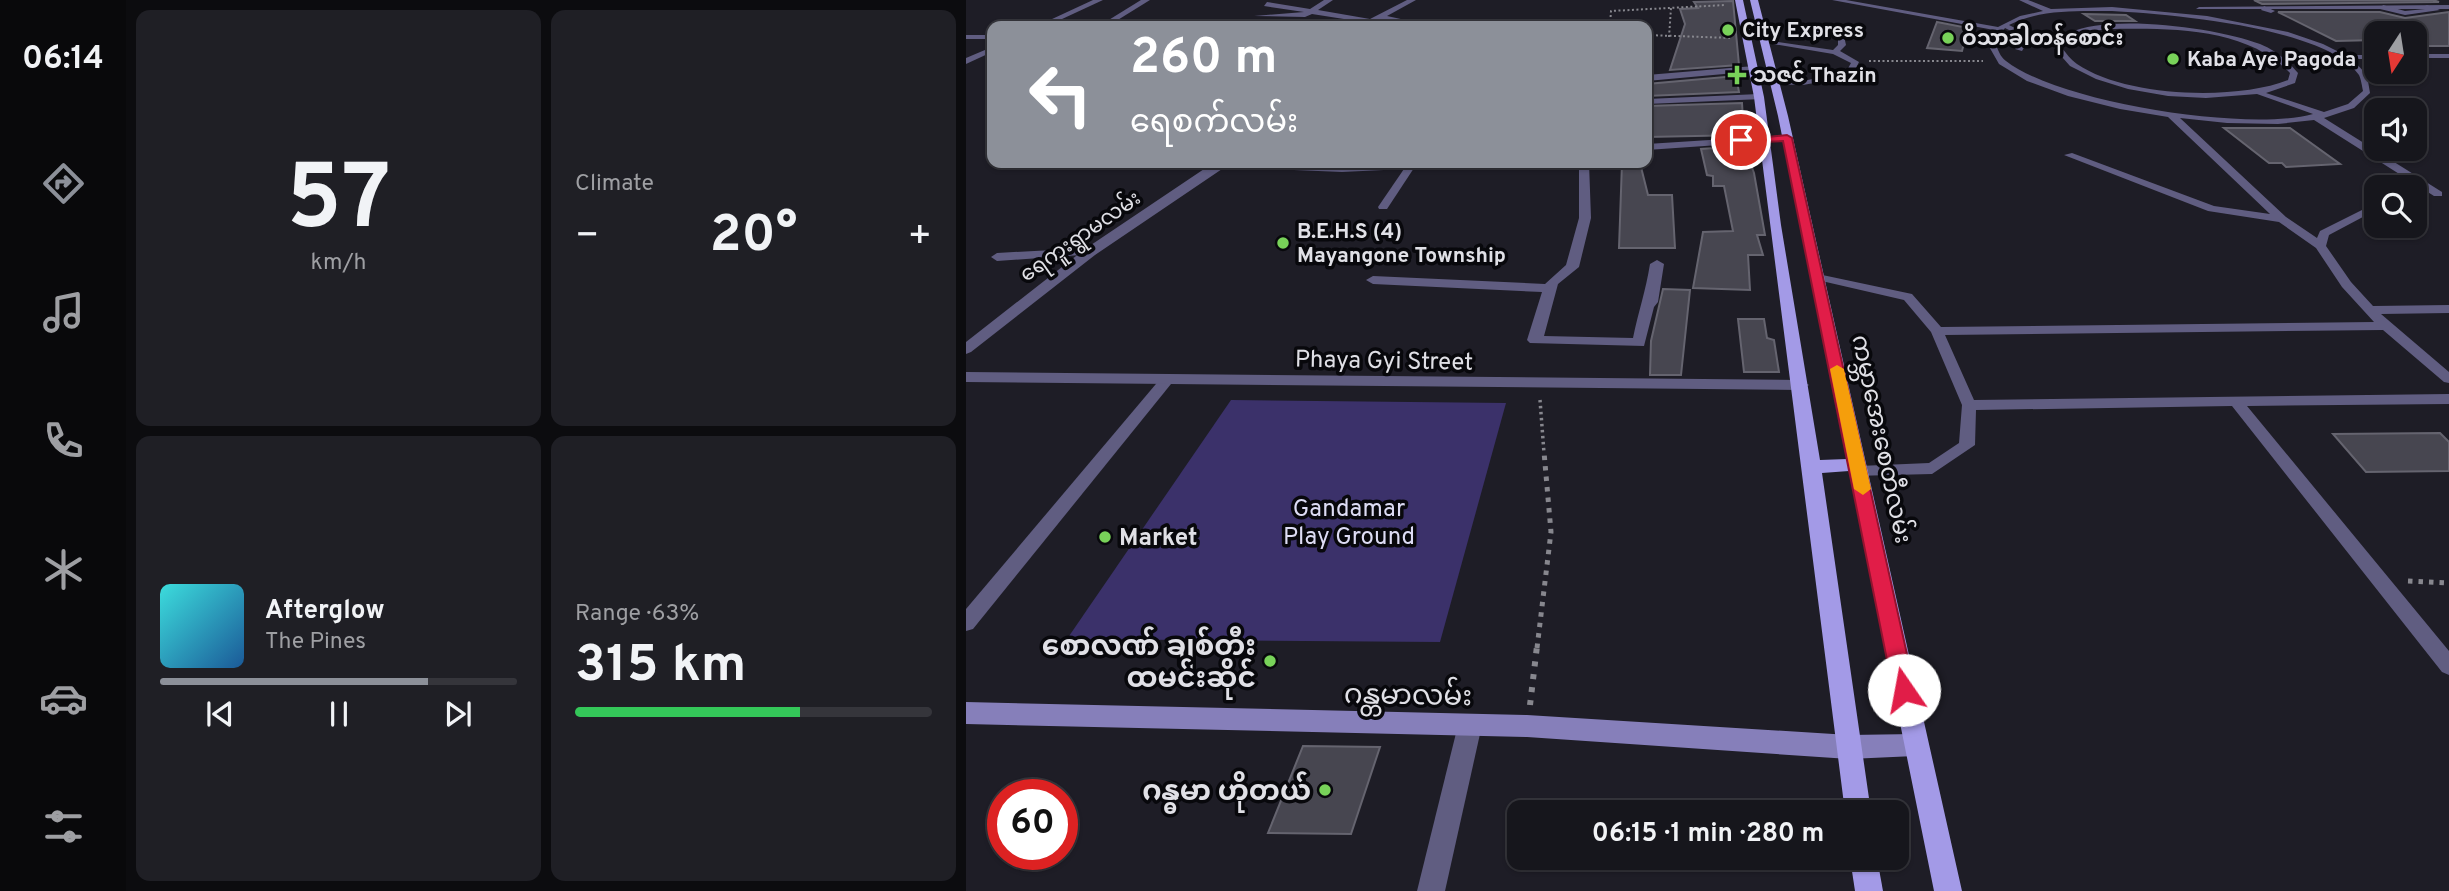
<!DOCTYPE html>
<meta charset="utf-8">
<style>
:root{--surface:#16161c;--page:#1f1f25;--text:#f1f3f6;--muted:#9e9fa3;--line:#35353b;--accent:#8c9099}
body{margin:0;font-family:Overpass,"Noto Sans Myanmar",sans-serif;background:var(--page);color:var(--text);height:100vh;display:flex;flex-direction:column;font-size:26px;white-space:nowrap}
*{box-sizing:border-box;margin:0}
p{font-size:23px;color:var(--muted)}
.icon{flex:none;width:38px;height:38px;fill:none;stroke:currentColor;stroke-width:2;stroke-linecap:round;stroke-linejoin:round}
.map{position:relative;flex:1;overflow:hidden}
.details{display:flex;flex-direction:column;gap:10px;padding:10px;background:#0c0c0f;width:840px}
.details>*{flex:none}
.top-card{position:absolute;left:21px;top:21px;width:665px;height:147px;border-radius:14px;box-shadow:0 2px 5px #0004,0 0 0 2px var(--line);background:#8c9099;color:#fff;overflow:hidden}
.needle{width:46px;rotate:192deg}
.controls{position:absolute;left:1398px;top:21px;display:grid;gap:14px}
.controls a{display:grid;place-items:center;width:63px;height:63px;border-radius:14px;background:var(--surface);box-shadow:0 2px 5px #0004,0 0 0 2px var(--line);font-size:35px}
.speed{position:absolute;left:21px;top:779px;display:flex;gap:14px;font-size:35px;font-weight:700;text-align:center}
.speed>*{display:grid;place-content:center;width:91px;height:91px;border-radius:50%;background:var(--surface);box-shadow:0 2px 5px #0004,0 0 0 2px var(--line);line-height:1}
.speed .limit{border:10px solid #d22;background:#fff;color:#111}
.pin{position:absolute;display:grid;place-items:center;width:60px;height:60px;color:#fff;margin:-30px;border:4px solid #fff;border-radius:50%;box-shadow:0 2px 7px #0007}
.me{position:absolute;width:77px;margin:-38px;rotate:348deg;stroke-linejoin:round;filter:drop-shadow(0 0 5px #0008)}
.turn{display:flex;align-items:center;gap:24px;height:147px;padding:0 28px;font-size:32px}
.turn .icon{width:91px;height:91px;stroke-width:2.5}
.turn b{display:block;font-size:49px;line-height:60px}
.big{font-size:52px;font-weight:700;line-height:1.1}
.details .card{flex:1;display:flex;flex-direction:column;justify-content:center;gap:10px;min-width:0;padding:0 24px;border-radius:14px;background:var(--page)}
.details .dial{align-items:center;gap:0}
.dial b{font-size:91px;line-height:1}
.song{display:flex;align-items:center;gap:21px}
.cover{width:84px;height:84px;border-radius:10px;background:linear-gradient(135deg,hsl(180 70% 55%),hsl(210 70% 35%))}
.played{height:7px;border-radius:4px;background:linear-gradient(90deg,var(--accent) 75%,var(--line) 75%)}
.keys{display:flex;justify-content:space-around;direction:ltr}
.heat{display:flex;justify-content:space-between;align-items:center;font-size:38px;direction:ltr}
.charge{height:10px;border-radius:5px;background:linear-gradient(90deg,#34c759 63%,var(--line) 0)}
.details .tiles{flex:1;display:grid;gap:10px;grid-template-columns:repeat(2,1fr)}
.trip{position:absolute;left:541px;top:800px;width:402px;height:70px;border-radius:14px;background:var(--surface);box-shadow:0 2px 5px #0004,0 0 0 2px var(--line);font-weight:700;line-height:70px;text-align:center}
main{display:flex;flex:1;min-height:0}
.tab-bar{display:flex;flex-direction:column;width:126px;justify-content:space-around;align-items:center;background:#09090b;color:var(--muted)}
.tab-bar .icon{width:49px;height:49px}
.tab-bar .current{color:var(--accent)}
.tab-bar b{font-size:32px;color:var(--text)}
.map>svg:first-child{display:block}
.green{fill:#3b316a}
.building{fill:#474650;stroke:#65646f;stroke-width:2}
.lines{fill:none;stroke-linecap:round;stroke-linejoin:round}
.path-far3{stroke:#87878e;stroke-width:2;stroke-dasharray:2 2.5;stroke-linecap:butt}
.path-far2{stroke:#87878e;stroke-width:3.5;stroke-dasharray:2.5 3.5;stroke-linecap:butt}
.path-far1{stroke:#87878e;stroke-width:5;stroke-dasharray:4.5 6;stroke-linecap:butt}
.path{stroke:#87878e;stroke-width:6;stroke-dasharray:5 8;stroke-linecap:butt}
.service{fill:#605d81;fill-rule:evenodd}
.minor{fill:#605d81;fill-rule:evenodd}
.secondary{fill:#867fba;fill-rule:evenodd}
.primary{fill:#a39ae7;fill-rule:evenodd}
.route{fill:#e11d48;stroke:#92132f;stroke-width:2}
.slow{fill:#f59e0b}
.poi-dot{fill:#78d259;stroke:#08080c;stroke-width:2.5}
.labels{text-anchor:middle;stroke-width:7;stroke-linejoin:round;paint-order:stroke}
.far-poi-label{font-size:21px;font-weight:bold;fill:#e0e0e6;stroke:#08080c;text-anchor:start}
.far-street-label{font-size:21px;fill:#e0e0e6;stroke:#08080c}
.street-label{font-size:24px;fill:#e0e0e6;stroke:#08080c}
.park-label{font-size:24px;fill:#dddcf4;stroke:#08080c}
.poi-label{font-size:24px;font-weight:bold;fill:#e0e0e6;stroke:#08080c;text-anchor:start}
.near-poi-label{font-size:28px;font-weight:bold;fill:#e0e0e6;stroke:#08080c;text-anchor:end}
.near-street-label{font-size:28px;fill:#e0e0e6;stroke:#08080c}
</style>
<main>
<nav class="tab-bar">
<b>06:14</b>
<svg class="icon current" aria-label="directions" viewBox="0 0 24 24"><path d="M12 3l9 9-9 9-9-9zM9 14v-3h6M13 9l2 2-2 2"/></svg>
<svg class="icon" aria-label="music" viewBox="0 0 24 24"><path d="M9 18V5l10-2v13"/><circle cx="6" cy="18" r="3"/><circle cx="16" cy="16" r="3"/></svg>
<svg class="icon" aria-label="phone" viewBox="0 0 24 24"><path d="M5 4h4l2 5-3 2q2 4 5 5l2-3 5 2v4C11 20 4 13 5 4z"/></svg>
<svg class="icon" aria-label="climate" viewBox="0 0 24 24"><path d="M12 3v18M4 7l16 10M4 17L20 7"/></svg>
<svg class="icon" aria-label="car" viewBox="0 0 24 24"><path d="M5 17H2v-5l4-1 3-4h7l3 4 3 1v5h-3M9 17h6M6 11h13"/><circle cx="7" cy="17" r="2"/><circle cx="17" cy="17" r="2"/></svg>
<svg class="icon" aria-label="filters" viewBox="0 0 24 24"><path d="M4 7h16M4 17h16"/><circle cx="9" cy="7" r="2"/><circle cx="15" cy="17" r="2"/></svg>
</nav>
<section class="details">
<div class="tiles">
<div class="card dial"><b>57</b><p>km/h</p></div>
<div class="card"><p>Climate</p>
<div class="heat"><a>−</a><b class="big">20°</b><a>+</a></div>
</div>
<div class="card">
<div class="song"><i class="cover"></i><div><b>Afterglow</b><p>The Pines</p></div></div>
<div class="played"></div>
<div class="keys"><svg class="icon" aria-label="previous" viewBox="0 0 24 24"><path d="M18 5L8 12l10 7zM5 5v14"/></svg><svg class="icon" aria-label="pause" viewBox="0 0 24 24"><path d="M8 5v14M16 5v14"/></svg><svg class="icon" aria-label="next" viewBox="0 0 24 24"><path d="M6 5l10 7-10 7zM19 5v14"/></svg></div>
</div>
<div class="card"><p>Range · 63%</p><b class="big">315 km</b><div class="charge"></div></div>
</div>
</section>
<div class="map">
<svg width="1483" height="891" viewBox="0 0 1483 891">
<rect width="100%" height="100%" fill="#1e1d26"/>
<!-- green -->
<polygon class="green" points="265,400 540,403 474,642 101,639"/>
<!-- building -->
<g class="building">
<polygon points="1288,0 1467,0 1473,2 1296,4"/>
<polygon points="767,1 773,65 704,70 719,24 714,9 732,8 728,2"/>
<polygon points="1312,12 1414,12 1439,18 1483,12 1483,46 1449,46 1449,33 1410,33 1410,40 1370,41"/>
<polygon points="1118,14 1160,15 1169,21 1129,21"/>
<polygon points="971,22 1002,28 996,51 961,48"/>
<polygon points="770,76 773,92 681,96 681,84"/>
<polygon points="776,103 778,135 681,137 681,106"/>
<polygon points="1258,128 1324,128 1374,164 1320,167 1316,163 1303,163"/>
<polygon points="778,146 788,173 799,235 791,235 797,255 782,255 784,290 727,288 737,232 767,231 758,186 747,186 747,176 741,175 735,149"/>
<polygon points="656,163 674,163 682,195 706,195 709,248 653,248"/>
<polygon points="697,289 724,290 715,375 684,375 685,341"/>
<polygon points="772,319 798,319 801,338 808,340 813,372 778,372"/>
<polygon points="1474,433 1483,442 1483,471 1400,472 1367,434"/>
<polygon points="337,746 414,747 385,834 302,833"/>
</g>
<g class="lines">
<!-- path-far3 -->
<g class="path-far3">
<polyline points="644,26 645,11 760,5"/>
<polyline points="681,35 766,38"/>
<polyline points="703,37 705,8"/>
<polyline points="903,61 1017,61"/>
</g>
<!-- path-far2 -->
<polyline class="path-far2" points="574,400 578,453"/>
<!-- path-far1 -->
<g class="path-far1">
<polyline points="1442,581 1483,583"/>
<polyline points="571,648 585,532 578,452"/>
</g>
<!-- path -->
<polyline class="path" points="564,705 571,646"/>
<!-- service -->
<g class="service">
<path d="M866 0H880L1032 27 1054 16 1077 11 1053 0H1062L1085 9 1146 7 1241 16 1322 32 1357 44 1379 55H1410V59H1386L1401 75 1404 93 1388 108 1358 118 1476 192V196H1468L1348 120 1312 124 1261 123 1214 118 1320 217 1351 238 1354 231 1410 203V210L1363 235 1360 246 1385 282 1407 306 1483 305V313L1415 314 1483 372V383L1478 382 1417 330 979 335 1008 400 1483 394V404L1281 406 1483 651V675L1476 672 1266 406 1010 410 1009 445 966 474 887 476 885 472 893 466 963 463 993 443 996 405 965 332 938 300 847 279V273L946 294 975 327 1408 322 1376 287 1350 248 1313 222 1242 211 1098 155 1106 153 1248 206 1304 214 1202 117 1154 109 1102 96 1061 81 1033 64 1021 43 1028 30ZM1146 11C1202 14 1361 27 1393 75 1395 79 1396 86 1397 91L1382 104 1358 112 1300 93 1329 83 1332 73C1321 60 1309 50 1294 44 1253 28 1143 13 1103 33 1096 36 1092 42 1088 48L1104 66 1130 79 1162 89 1202 96 1240 98 1291 94 1347 114C1282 132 1094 103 1040 61 1034 57 1032 49 1029 43L1039 28 1057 37 1049 49 1056 51 1065 36 1043 25C1074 9 1112 11 1146 11ZM1140 29C1200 28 1280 26 1324 73L1322 80C1269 101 1159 97 1111 64 1105 60 1100 53 1096 48L1108 35Z"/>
<polygon points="1483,5 1483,9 1230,9 1233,7"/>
<polygon points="840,27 878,36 880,45 874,51 893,62 886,76 837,85 806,84 809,80 837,81 880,72 885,63 867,54 795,42 799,40 867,50 872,45 872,39 838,30"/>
<rect x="1449" y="54" width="34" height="4"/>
<polygon points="793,94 797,97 796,99 681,104 681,99"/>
<polygon points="440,166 448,168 421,209 413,209 412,207"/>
<polygon points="124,248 128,250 128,254 31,261 25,257 31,253"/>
<polygon points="200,377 205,378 207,381 205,384 7,629 0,631 0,609 195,378"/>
</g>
<!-- minor -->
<g class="minor">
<polygon points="127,0 137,0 81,26 71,26"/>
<polygon points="175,0 184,0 142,26 133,26"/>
<polygon points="358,0 367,0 352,10 404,19 441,0 450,0 421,16 467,26 452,26 415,19 394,26 397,22 346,14 339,17 288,16 338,12 298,6 301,2 344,9"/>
<polygon points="1417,5 1439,11 1459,9 1457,7 1461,5 1474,10 1439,15 1414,9"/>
<polygon points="1298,6 1309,11 1305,13 1295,10"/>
<rect x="0" y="35" width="26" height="4"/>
<polygon points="26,47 26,52 0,64 0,58"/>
<polygon points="788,66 791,71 681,81 681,75"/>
<polygon points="821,135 825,136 825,140 681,150 681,144"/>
<polygon points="247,163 376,165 506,163 501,166 376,172 259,167 129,255 5,352 0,354 0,342 119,249"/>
<path d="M613 163H623L625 218 613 267 592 284 578 336 667 338C672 313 680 290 684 264L691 260 698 264 692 302 688 307 678 346 564 343 561 340 576 292 407 284 400 280 407 276 579 284 600 265 613 218Z"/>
<polygon points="0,372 835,380 843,385 835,390 0,382"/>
<polygon points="504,714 513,717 516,725 479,891 451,891 492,725 495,717"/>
</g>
<!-- secondary -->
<polygon class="secondary" points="0,702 561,715 883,735 949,734 958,737 961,745 958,753 949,756 883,759 561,737 0,724"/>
<!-- primary -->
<g class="primary">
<polygon points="769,0 777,0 798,97 815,225 854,460 881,459 812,116 784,0 792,0 822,116 996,891 968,891 883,471 856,473 905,812 879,812 788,97"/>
<polygon points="884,858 911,858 917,891 889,891"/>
</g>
</g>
<!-- route -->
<polygon class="route" points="821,135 826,138 949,690 945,697 938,700 931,697 927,690 817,141 775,143 770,140"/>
<!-- slow -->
<polygon class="slow" points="871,365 878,369 905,489 897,495 888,489 864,369"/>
<!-- markers -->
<g class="poi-dot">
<circle cx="762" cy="30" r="7"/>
<circle cx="982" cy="38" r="7"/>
<circle cx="1207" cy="59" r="7"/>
<path d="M767.5 64.5h7v7h7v7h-7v7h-7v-7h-7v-7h7z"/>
<circle cx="317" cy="243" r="7"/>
<circle cx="139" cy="537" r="7"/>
<circle cx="304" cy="661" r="7"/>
<circle cx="359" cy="790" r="7"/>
</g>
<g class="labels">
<!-- far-poi labels -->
<g class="far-poi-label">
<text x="776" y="37">City Express</text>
<text x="996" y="45">ဝိသာခါတန်စောင်း</text>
<text x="1221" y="66">Kaba Aye Pagoda</text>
<text x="787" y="82">သဇင် Thazin</text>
<text x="331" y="238">B.E.H.S (4)<tspan x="331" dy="24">Mayangone Township</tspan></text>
</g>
<!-- far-street labels -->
<g class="far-street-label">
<text transform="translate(114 236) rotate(-35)" y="7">ရေကူးရွာမလမ်း</text>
</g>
<!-- street labels -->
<g class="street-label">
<text transform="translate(418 360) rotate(1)" y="8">Phaya Gyi Street</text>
<text transform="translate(916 439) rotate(78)" y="8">ကမ္ဘာအေးစေတီလမ်း</text>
</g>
<!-- park labels -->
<g class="park-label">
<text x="383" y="516">Gandamar<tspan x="383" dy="28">Play Ground</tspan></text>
</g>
<!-- poi labels -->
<g class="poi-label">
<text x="153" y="545">Market</text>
</g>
<!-- near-poi labels -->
<g class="near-poi-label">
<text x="290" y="655">စောလဏ် ချစ်တီး<tspan x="290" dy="32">ထမင်းဆိုင်</tspan></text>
<text x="345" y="800">ဂန္ဓမာ ဟိုတယ်</text>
</g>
<!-- near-street labels -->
<g class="near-street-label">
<text transform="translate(442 694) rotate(1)" y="10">ဂန္တမာလမ်း</text>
</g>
</g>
</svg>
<div class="controls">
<a><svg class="needle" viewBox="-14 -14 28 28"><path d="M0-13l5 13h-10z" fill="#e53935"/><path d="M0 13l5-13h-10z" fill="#9e9fa3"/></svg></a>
<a><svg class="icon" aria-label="sound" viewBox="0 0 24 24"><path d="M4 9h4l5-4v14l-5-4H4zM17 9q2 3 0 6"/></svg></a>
<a><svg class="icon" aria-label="search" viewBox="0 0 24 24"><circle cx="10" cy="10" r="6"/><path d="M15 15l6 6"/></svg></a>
</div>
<div class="speed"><div class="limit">60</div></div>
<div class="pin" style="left:775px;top:140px;background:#d93025"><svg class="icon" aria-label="arrive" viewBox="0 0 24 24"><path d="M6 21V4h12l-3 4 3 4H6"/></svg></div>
<svg class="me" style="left:938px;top:690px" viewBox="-20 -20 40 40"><circle r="19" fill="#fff"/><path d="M0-13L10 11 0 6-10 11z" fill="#e11d48"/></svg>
<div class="trip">06:15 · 1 min · 280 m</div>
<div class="top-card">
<div class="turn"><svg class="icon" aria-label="left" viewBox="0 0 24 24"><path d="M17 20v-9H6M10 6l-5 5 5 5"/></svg><div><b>260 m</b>ရေစက်လမ်း</div></div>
</div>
</div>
</main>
